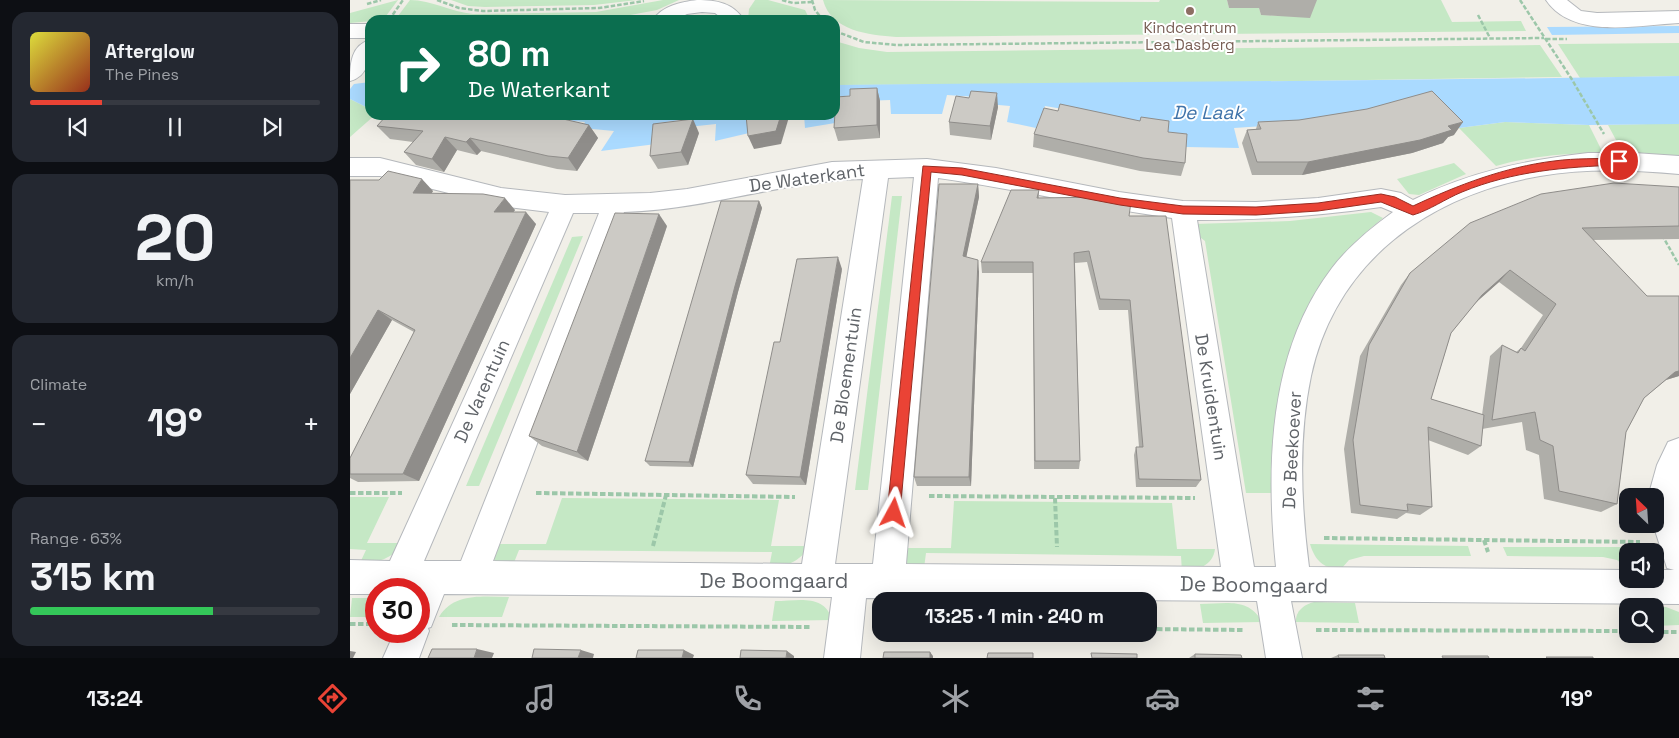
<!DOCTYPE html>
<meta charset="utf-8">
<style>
:root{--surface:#171b24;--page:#242831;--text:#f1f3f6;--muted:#9ea1a6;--line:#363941;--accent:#ea4335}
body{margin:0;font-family:"Space Grotesk",sans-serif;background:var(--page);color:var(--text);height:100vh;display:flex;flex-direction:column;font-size:19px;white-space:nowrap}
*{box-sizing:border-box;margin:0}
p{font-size:16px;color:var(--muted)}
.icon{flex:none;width:28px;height:28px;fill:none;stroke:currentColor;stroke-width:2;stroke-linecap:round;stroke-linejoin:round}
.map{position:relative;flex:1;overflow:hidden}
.panel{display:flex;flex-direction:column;gap:12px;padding:12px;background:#0d0f14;width:350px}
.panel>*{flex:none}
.banner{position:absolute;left:15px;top:15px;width:475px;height:105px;border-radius:15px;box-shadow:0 5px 20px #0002;background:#0b6e4f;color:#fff;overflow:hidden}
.needle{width:32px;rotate:335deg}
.buttons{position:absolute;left:1269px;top:488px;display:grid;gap:10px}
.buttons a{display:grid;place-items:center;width:45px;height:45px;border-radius:10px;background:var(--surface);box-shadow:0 5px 20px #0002;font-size:25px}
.speed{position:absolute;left:15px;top:578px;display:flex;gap:10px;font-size:25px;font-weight:700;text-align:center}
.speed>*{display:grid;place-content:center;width:65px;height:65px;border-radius:50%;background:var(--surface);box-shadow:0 5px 20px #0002;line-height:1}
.speed .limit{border:8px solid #d22;background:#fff;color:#111}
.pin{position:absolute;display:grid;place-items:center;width:42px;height:42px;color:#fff;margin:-21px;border:2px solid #fff;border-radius:50%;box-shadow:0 1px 5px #0007}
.me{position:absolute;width:55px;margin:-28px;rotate:5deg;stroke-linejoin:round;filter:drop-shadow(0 0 4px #0008)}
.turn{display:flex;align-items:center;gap:18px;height:105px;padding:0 20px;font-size:22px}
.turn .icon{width:65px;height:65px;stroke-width:2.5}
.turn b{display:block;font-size:35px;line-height:42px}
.big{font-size:38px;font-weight:700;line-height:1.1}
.panel .widget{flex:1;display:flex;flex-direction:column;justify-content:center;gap:8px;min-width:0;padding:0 18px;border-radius:15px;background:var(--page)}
.panel .dial{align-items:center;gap:0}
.dial b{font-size:65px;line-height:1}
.song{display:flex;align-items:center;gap:15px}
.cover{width:60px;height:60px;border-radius:8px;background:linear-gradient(135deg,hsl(60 70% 55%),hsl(10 70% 35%))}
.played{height:5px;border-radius:2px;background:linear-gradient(90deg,var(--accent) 25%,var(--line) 25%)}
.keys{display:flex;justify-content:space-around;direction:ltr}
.heat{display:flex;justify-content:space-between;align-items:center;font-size:28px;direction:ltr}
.charge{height:8px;border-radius:4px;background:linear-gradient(90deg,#34c759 63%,var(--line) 0)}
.trip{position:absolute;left:522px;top:592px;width:285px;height:50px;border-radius:15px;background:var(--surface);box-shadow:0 5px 20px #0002;font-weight:700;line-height:50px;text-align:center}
.menu{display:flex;height:80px;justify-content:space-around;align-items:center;background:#090b0e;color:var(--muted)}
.menu .icon{width:35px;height:35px}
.menu .on{color:var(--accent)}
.menu b{font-size:22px;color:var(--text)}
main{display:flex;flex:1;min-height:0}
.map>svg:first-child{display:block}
.green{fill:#c5e8c5}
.water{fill:#aadaff}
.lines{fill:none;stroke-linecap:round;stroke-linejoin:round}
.minor-casing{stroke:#b5b8bc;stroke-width:2}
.tertiary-casing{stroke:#b5b8bc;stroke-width:2}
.path-far1{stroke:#9cc7a9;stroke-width:2.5;stroke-dasharray:4.5 2;stroke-linecap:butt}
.path{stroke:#9cc7a9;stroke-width:4;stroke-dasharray:5.5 2.5;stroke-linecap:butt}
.minor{fill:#fff;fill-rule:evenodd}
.tertiary{fill:#fff;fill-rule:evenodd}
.wall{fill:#afaea9;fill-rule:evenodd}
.shaded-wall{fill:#8f8d8a}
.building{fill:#cccac5;stroke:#8f8d8a}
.route{fill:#ea4335;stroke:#982c22}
.education-dot{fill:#8d6e63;stroke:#fff;stroke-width:2}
.labels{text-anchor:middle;stroke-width:4;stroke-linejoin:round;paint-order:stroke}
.far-education-label{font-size:15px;fill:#785e54;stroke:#fff}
.street-label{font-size:18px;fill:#5f6368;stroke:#fff}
.water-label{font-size:19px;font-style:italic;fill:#4174aa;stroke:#fff}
.near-street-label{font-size:21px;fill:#5f6368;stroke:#fff}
</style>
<main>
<section class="panel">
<div class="widget">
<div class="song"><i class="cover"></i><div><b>Afterglow</b><p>The Pines</p></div></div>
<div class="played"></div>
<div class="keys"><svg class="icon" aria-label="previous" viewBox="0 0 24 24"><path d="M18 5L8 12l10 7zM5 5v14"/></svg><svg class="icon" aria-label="pause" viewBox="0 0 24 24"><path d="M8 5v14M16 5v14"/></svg><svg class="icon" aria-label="next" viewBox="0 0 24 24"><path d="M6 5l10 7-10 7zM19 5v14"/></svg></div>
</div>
<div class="widget dial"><b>20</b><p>km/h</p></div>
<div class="widget"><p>Climate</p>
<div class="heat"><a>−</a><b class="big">19°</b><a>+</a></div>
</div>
<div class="widget"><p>Range · 63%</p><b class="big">315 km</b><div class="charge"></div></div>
</section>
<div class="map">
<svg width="1329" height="658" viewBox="0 0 1329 658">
<rect width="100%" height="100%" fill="#f1efe8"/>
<!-- green -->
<g class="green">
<polygon points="48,0 33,20 0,23 0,13"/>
<path d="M60 0C82 0 101 12 123 14L246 12 313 0H329L307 10 275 16 220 20H45Z"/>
<polygon points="101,0 287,0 244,5 135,7 118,6"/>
<polygon points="405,0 418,0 455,10 460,20 398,20 399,9"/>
<path d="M473 0 809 2 810 0H877L879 8H909L911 15 960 17 956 0H1091L1102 22 1171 21 1176 31 546 37C519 35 481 31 473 0Z"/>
<polygon points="485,41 509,48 537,52 1190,45 1212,77 754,84 485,85"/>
<polygon points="1329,43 1329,76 1230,78 1208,44"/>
<polygon points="0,99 20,109 20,115 25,115 0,137"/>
<path d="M1155 122 1239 125 1253 153C1216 153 1181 156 1146 166L1109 128Z"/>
<polygon points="1298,124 1329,124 1329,156 1273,153 1258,125"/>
<polygon points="1104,163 1116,174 1069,195 1059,194 1047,179"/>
<polygon points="542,196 552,196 518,490 505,490"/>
<path d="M1021 212 1033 218C940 292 923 380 922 493H896L855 241 843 232 844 224 940 221Z"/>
<polygon points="233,236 129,486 116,486 222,237"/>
<path d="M0 497H39L17 543H55C43 558 27 563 9 565L16 550 0 549Z"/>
<path d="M212 498 429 500 421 546H459C450 562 437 566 419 568L422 552 169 550 163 565 147 563 142 557 147 544H196Z"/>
<path d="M604 501 822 503 827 549H865C863 566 847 570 832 572L831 556 576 553 574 568 558 566 551 560 552 548H601Z"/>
<path d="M960 544 1118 546 1121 556H1014L999 560 991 569C973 569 965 560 960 544Z"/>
<path d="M1153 547H1310C1312 556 1311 562 1305 568V551H1278L1277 568 1267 560 1253 557 1157 556Z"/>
<path d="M159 597 152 617H89C104 592 134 597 159 597Z"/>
<polygon points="2,598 26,598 26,617 0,617"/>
<path d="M425 601C447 601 475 593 482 620L422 621Z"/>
<path d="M964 602 1005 603 1009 623 946 622C945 611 955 604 964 602Z"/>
<path d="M850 604C875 604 899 597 912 622L853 623Z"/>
<polygon points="1305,607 1316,607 1329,612 1329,625 1305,626"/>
</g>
<!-- water -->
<g class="water">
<polygon points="1329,26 1329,33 1202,35 1197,27"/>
<path d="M1329 76V124L1239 125 1155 122 1109 128 1083 101 914 126 884 128 889 148 836 147V134L808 131 772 119 695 106 686 128 657 122 660 106 626 103 627 97 597 95 592 114H541L540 100 513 101V94L486 97 485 123 455 128 454 115H485V85C766 82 1048 81 1329 76Z"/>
<polygon points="20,82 20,109 0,99 0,89 4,84"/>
<polygon points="162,115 396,115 399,133 365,141 366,124 338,127 338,119 309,123 306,144 251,151 264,131 232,128 235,122"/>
</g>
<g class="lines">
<!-- minor casing -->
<g class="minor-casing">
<g id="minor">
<path d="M1196 0H1217L1231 11 1247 13 1329 11V23C1288 25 1223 40 1196 0Z"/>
<path d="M20 40C20 57 19 76 0 81 0 64 1 45 20 40Z"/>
<path d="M1238 153H1284L1329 156V174C1283 170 1236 168 1190 176 1079 195 986 261 961 376 948 438 951 505 959 567L1278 570V579H1305V570H1324L1317 568 1303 524H1305V496H1300V490L1307 465 1318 442 1329 438V604L941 601 952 658H916L907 601 516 598 510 658H474L482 597 94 594 81 627 78 628 79 631 69 658H33L45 631H69V589H26V594H0V560L40 561 199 212 151 206 30 176H0V158H30L151 188 215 195 300 193 337 189 482 162 577 159 646 168 769 192 833 201 906 202 968 198 1031 189 1051 193 1063 200C1119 172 1176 160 1238 153ZM564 177 523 564H485L538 178ZM588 178C666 189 743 207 822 218L871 567 556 564ZM513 179 452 564 143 561 274 212C355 210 433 181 513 179ZM1031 207 1043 212C1021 228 999 246 982 268 918 352 916 467 926 567H904L847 220C909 220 969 216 1031 207ZM223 213H249L111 561H74Z"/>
</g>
</g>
<!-- tertiary casing -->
<g class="tertiary-casing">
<g id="tertiary">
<path d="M347 0C367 0 383 3 394 20H374L365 13 352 12 337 14 325 20H303C312 6 331 2 347 0Z"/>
<rect x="0" y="24" width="20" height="14"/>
</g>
</g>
<!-- path-far1 -->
<g class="path-far1">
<polyline points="87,0 109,8 133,11 249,8 294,1"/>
<polyline points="432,0 443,3 462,2"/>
<polyline points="462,0 465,10 473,20"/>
<polyline points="1170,0 1221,78 1254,134"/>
<polyline points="17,4 31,0"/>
<polyline points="1128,15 1140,38"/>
<polyline points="39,20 53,0"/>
<polyline points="485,31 514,42 547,45 1194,38"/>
<polyline points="1196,39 1217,39"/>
<polyline points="1312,235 1329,265"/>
</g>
<!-- path -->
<g class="path">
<polyline points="0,493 52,493"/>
<polyline points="186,493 445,497"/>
<polyline points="579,496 845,498"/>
<polyline points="705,498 707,547"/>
<polyline points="974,538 1290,542"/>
<polyline points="1134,540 1138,552"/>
<polyline points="303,546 316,495"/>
<polyline points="0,624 26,624"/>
<polyline points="102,625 461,627"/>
<polyline points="799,629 894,630"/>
<polyline points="966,630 1278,631"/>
<polyline points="1305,632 1329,632"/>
</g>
<!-- minor -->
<use href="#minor" class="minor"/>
<!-- tertiary -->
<use href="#tertiary" class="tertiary"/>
</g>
<!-- wall -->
<g class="wall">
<polygon points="877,0 967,0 960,18 911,15 909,8 879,8"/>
<polygon points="527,88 530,101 530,138 488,141 484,128 500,96"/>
<polygon points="648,107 641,140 600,135 599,122"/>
<polygon points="949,120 1104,135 1098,137 1093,143 1062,153 952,175 902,175 892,143 897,130 906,129 908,122"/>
<polygon points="239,125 248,138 227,171 207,169 131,151 127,155 107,150 94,172 66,165 54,152 63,142 40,139 27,126"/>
<polygon points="818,132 835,163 831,176 790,171 683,147 684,134"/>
<polygon points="349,133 338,165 308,169 300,156"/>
<polygon points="0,180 83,191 81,194 165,210 163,212 186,224 69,481 8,482 0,478 0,458 64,332 42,320 0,394"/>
<polygon points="628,184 629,197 616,257 629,272 621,486 567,486 564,477"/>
<path d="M1329 187V239L1243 240 1297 296H1329V376L1316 380 1294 398 1276 432 1267 504 1251 512 1194 499 1189 455 1176 450 1172 422 1132 429 1131 446 1118 455 1078 440 1082 507 1070 515 1056 513 1047 519 1001 513 994 449 1010 356 1051 285 1060 273ZM1149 282 1193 315 1171 348 1166 352 1152 345 1140 356 1132 415 1081 399 1101 333 1127 301Z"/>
<polygon points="689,190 689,198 779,216 851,480 846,487 786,487 784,455 786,447 789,447 778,310 749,310 737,262 725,263 730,461 729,469 684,469 683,273 632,273 631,262"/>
<polygon points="409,201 412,208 388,292 343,467 300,466 295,461"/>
<polygon points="317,226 238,461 192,446 179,436"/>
<polygon points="492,269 456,485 403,484 396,475"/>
<polygon points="845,654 892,658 839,658"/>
<polygon points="988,655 1035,658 981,658"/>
</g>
<!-- shaded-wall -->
<g class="shaded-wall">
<polygon points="527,88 530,101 530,138 527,125"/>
<polygon points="647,93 648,107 641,140 640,126"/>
<polygon points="431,115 438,115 439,117 431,144 404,149 398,136"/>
<polygon points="343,119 349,133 338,165 331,152"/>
<polygon points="1113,122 1104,135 1098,137 1093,143 1062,153 952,175 958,162"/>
<polygon points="239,125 248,138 227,171 218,158"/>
<polygon points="95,137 107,150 94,172 82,159"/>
<polygon points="120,138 131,151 127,155 116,142"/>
<polygon points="72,179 83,191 75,205 63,193"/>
<polygon points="628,184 629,197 614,268 613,256"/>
<polygon points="155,198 165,210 155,224 144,212"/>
<polygon points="409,201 412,208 388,292 343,467 339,462 385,286"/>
<polygon points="176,212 186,224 69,481 53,474"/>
<polygon points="309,214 317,226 238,461 227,452"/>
<polygon points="488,257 492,269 456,485 450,477"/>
<polygon points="628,260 629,272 621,486 619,477"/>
<polygon points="1160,270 1149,282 1121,307 1132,295"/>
<polygon points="28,310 42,320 0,394 0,358"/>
<polygon points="1329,371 1329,376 1309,382 1325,372"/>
<polygon points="127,649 144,653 142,658 124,658"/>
<polygon points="231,650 244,654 243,658 228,658"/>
<polygon points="334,650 344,655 343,658 332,658"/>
<polygon points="0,651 6,652 3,658 0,658"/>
<polygon points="437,651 444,656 444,658 436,658"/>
<polygon points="580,652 583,656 583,658 580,658"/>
</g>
<!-- building -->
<g class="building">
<polygon points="527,88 527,125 484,128 486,97 500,96 500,89"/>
<polygon points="621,91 647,93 640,126 599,122 606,96 619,98"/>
<polygon points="1082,91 1113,122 1098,126 1102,130 1070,140 958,162 907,162 897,130 911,129 908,122 949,120 1017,109"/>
<polygon points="710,104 790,121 791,117 819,121 818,132 837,134 835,163 793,158 684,134 694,108 708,111"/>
<polygon points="37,115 196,115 239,125 218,158 198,156 120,138 116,142 95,137 82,159 54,152 73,131 27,126"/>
<polygon points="396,115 431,115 426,131 398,136"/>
<polygon points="343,119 331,152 300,156 303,124"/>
<polygon points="38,171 72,179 63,193 133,194 155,198 144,212 176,212 53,474 0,474 0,458 65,330 28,310 0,358 0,180 29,180"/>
<polygon points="1264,183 1329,187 1329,226 1232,228 1297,296 1329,296 1329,371 1325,372 1294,398 1276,432 1267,504 1209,491 1203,446 1190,440 1185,412 1142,420 1152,345 1168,353 1171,348 1175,351 1206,304 1160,270 1132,295 1101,333 1081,399 1134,415 1131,446 1078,427 1082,507 1057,504 1058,511 1010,505 1003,440 1019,345 1060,273 1120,223 1191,194"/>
<polygon points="589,184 628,184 613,256 628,260 619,477 564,477"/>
<polygon points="661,190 689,190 687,198 752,197 781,202 779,216 816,216 851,480 789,479 786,447 793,447 780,300 750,299 739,251 724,253 730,461 685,461 683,262 631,262"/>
<polygon points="371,201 409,201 385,286 339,462 295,461"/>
<polygon points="265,213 309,214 227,452 179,436"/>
<polygon points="488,257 450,477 396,475 424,342 430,342 447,259"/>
<polygon points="82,649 127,649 124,658 78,658"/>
<polygon points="184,649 231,650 228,658 182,658"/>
<polygon points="288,650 334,650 332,658 286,658"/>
<polygon points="391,650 437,651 436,658 390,658"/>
<polygon points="534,652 580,652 580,658 533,658"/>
<polygon points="638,653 683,653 683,658 637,658"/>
<polygon points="741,653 787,654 787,658 742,658"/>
<polygon points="845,654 891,655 892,658 845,658"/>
<polygon points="988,655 1034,655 1035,658 989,658"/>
<polygon points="1092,656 1138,656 1139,658 1093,658"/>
<polygon points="1196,657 1243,657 1243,658 1197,658"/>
</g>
<!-- route -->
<path class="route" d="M1269 158 1274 161 1269 165C1215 167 1163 171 1112 192 1095 199 1080 210 1063 215L1031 202 968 211 906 215 833 214 770 205 612 175 581 172 550 513 549 518 544 519 539 518 537 513 573 166 612 168 770 198 833 206 906 207 968 203 1031 194 1045 197 1063 206C1108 185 1155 167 1204 161 1226 158 1248 159 1269 158Z"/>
<!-- markers -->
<circle class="education-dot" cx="840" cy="11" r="5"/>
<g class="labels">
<!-- far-education labels -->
<g class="far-education-label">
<text x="840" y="33">Kindcentrum<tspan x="840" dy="17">Lea Dasberg</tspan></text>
</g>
<!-- street labels -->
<g class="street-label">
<text transform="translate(457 178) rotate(-8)" y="6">De Waterkant</text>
<text transform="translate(496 375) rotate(-82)" y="6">De Bloementuin</text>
<text transform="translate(132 391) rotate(-66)" y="6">De Varentuin</text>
<text transform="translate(861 397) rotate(81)" y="6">De Kruidentuin</text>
<text transform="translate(942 450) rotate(-87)" y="6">De Beekoever</text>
</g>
<!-- water labels -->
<g class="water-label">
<text x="858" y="119">De Laak</text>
</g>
<!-- near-street labels -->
<g class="near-street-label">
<text x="424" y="588">De Boomgaard</text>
<text transform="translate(904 585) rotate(1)" y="7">De Boomgaard</text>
</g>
</g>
</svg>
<div class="buttons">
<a><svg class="needle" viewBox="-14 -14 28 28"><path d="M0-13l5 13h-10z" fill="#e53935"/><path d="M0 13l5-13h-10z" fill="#9ea1a6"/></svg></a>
<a><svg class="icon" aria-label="sound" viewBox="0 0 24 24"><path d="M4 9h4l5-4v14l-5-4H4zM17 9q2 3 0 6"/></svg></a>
<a><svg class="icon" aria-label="search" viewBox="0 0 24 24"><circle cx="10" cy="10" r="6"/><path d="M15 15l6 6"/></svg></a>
</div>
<div class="speed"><div class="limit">30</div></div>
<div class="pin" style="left:1269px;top:161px;background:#d93025"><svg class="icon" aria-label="arrive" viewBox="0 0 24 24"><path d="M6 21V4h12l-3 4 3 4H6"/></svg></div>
<svg class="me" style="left:544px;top:513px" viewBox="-20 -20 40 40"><path d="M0-17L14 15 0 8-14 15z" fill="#ea4335" stroke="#fff" stroke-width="4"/></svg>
<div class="trip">13:25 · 1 min · 240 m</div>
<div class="banner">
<div class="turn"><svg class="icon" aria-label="right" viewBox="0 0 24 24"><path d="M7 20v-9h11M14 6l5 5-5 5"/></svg><div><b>80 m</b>De Waterkant</div></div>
</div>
</div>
</main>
<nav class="menu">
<b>13:24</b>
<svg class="icon on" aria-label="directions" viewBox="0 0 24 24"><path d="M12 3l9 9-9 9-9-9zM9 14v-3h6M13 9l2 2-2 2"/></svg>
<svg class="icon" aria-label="music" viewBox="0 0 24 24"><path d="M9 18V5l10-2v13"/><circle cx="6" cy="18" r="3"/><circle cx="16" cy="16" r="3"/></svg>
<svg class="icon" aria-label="phone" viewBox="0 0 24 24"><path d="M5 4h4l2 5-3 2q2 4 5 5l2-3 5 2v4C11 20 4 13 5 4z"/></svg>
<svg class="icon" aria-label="climate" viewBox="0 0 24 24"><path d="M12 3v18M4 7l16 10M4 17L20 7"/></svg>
<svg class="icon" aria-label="car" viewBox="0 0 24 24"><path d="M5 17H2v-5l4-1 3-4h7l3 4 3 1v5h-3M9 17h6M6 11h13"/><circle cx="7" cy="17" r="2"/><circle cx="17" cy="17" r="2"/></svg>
<svg class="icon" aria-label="filters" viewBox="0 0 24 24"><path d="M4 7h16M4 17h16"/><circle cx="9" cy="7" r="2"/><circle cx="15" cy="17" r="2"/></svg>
<b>19°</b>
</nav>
